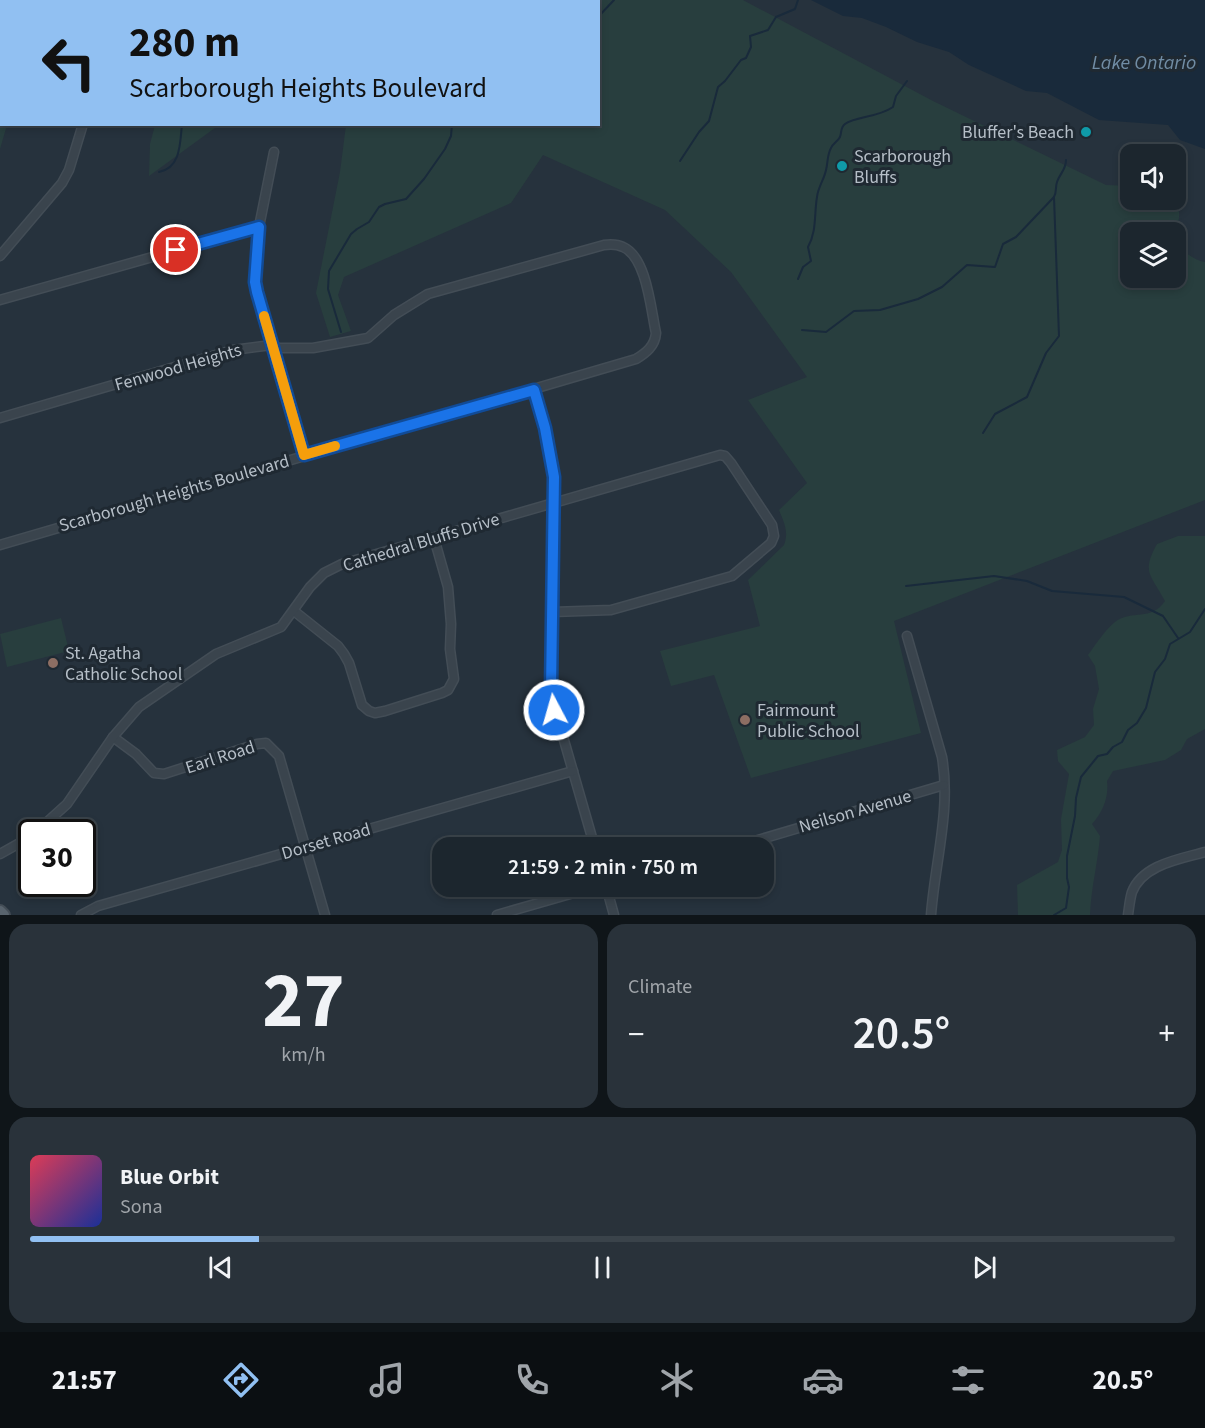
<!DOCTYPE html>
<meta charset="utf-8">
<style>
:root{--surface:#1c262e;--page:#29323a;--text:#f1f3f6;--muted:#a0a5aa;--line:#3a434a;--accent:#91c0f2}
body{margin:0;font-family:"Source Sans 3",sans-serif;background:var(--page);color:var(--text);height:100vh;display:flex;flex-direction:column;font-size:22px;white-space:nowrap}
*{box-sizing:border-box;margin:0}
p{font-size:20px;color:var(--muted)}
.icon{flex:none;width:33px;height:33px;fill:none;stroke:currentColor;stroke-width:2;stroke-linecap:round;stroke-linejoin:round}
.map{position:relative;height:915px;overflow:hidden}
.side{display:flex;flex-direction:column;gap:9px;padding:9px;background:#0f1519;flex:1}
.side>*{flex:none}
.guide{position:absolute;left:0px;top:0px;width:600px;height:126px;box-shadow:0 3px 9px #0003,0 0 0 2px var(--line);background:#91c0f2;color:#111;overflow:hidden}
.buttons{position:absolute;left:1120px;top:144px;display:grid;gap:12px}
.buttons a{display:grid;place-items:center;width:66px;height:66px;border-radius:12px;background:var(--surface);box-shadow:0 3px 9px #0003,0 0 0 2px var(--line);font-size:30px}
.speed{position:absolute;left:18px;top:819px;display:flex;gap:12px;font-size:30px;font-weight:700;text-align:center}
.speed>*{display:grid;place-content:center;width:78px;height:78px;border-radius:50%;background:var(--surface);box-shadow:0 3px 9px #0003,0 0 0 2px var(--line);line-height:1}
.speed .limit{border:3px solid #111;border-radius:9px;background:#fff;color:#111}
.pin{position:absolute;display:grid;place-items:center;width:51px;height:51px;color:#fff;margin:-26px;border:3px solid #fff;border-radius:50%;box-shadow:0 2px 6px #0007}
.me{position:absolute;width:66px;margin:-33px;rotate:354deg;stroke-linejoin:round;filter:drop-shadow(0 0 4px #0008)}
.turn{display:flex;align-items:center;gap:21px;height:126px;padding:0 30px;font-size:27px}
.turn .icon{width:78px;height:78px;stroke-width:2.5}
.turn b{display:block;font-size:42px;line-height:51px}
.big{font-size:45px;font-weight:600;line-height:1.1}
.side .tile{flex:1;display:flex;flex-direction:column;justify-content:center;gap:9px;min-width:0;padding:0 21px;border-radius:18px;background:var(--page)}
.side .dial{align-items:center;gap:0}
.dial b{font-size:78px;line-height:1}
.song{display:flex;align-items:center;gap:18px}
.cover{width:72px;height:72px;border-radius:9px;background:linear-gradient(135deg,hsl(350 70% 55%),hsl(230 70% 35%))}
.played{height:6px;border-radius:3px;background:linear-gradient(90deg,var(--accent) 20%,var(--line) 20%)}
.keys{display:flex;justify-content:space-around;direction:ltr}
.heat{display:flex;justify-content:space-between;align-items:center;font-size:33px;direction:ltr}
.side .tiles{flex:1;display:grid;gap:9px;grid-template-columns:1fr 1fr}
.tile:last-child{grid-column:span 2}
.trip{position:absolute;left:432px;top:837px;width:342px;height:60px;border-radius:18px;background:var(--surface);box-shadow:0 3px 9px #0003,0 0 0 2px var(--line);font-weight:600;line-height:60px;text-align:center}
.menu{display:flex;height:96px;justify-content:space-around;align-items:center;background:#0b0f12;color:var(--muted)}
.menu .icon{width:42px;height:42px}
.menu .current{color:var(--accent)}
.menu b{font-size:27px;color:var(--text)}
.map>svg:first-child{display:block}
.green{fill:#283e3e;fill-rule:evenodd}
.water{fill:#192a3b}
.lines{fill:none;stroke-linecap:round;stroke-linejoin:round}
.stream{stroke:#192a3b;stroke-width:2}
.minor-casing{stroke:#434d56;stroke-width:11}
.major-casing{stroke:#434d56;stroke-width:14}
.minor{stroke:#3a444d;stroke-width:8}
.major{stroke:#58636d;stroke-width:10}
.route-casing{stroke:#114b97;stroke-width:15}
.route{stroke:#1a73e8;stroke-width:10}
.slow{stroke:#f59e0b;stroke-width:10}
.culture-dot{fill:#0f9aa8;stroke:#1f2932;stroke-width:2}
.education-dot{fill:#8d6e63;stroke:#1f2932;stroke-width:2}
.labels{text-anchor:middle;stroke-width:6;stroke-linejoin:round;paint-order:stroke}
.poi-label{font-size:18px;fill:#b6bfc8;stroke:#1f2932;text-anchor:start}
.street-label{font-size:18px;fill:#b6bfc8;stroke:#1f2932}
.water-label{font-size:20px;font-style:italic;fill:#718da5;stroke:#1f2932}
</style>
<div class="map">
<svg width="1205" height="915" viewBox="0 0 1205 915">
<rect width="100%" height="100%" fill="#26323d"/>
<!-- green -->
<g class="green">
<path d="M0 0H743L933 101 1106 185 1131 186V200H1172C1186 214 1175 221 1177 237 1179 250 1193 260 1205 262V500L894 621 921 733 751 778 714 675 671 686 660 651 760 626 748 580 784 545C789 532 784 522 779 510L807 483 748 400 807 377 731 272 665 210 543 155 511 203 344 277 338 295 351 331 330 337 316 293 340 172 346 125 598 124V2H2V124L7 125 0 149ZM1131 232H1176V278H1131Z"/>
<polygon points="155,125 155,124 219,125 149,176 150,144"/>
<path d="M1178 536H1205V729L1187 739 1181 750 1165 760 1113 771 1107 781C1109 797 1103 812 1092 824L1100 836C1098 862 1091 888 1090 915H1018L1017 885 1058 862 1062 850 1061 819 1069 774 1058 761 1057 750 1085 737 1094 725 1093 709 1099 689 1095 666 1088 655C1096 644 1105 630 1115 622 1132 609 1151 622 1165 601 1151 574 1141 573 1157 544Z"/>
<polygon points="61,618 69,651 7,667 0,634"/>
</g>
<!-- water -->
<polygon class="water" points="811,0 1205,0 1205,149 1180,140 1168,125 1099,120 1047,93 1026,91 969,65 949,52 917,42 886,27 862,18 843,16"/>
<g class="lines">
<!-- stream -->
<g class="stream">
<polyline points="236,0 236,2"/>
<polyline points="480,2 481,0"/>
<polyline points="598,17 614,0"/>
<polyline points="680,161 699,132 709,121 718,87 725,81 741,60 746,58 751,47 750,36 768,30 776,17 795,9 798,0"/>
<path d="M159 172C181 168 180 143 182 124"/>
<path d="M798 279 803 267 811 261 808 247C817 231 814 214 817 197 818 187 824 180 826 170 828 163 827 155 831 148 833 143 838 141 840 137 842 132 840 128 845 124 856 116 877 118 893 107L896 96 907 81"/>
<polyline points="802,330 826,332 854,311 880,310 918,299 942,287 967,265 995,267 1003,244 1016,237 1054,197"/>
<polyline points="341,332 328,289 329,271 351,234 357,229 369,222 379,207 385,204 406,199 424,179 445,149 451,136 452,124"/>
<path d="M983 433 995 414 1027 397 1046 353 1059 336 1054 197C1057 192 1055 188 1057 182 1060 173 1066 170 1066 160"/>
<polyline points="906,586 994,576 1027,581 1052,591 1124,597 1163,616 1178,638"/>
<polyline points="1054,915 1066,908 1069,887 1067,878 1067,856 1075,816 1076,798 1081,777 1098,756 1107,754 1113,747 1122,742 1128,730 1137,723 1146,708 1155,672 1165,659 1170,644 1190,632 1205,609"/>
</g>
<!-- minor casing -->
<g class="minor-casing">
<g id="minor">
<polyline points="274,152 259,227 255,282 304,455"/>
<polyline points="0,256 62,183 69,170 83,124"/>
<polyline points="0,300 259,227"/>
<polyline points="534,390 545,428 554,477 551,695 595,848"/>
<path d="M0 418 233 350 272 345 279 348H313L368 338 394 315 428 294 604 245C611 244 617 244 623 247 647 257 651 311 656 333 655 346 646 353 636 359L0 545"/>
<polyline points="294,611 338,646 344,654 349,663 362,705 369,711 375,713 385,711 442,693 448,690 454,679 450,649 451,624 448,587 434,538"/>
<path d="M907 636 942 757C951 810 935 862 931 915"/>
<polyline points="113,737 136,754 154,773 164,774 257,744 266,743 279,756 325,915"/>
<polyline points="36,832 67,804 113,737 139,707 216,654 281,627 310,587 324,573 342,564 720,455 725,456 731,463 772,525 774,536 771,543 732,576 611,610 552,612"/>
<polyline points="731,848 944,785"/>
<polyline points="0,854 32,836"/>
<polyline points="606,886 614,915"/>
<polyline points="81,915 98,906 573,771"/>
<polyline points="497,915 598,886"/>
<path d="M1128 915C1129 908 1130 898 1132 892 1143 864 1181 859 1205 852"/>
</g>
</g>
<!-- major casing -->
<g class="major-casing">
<polyline id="major" points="0,911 4,915"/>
</g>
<!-- minor -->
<use href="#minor" class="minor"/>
<!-- major -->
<use href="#major" class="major"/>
</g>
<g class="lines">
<!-- route casing -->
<g class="route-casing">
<polyline id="route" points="176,250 259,227 255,282 257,292 304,455 534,390 545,428 554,477 551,690 554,710"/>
</g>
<!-- route -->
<use href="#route" class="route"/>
<!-- slow -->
<polyline class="slow" points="264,316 304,455 335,446"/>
</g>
<!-- markers -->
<g class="culture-dot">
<circle cx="1086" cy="132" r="6"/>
<circle cx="842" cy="166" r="6"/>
</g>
<g class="education-dot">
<circle cx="53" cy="663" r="6"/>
<circle cx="745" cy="720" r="6"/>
</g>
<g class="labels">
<!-- poi labels -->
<g class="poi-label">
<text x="1074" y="138" text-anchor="end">Bluffer's Beach</text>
<text x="854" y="162">Scarborough<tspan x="854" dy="21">Bluffs</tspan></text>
<text x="65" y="659">St. Agatha<tspan x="65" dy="21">Catholic School</tspan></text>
<text x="757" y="716">Fairmount<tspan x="757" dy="21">Public School</tspan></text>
</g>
<!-- street labels -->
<g class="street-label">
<text transform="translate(178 367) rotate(-16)" y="6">Fenwood Heights</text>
<text transform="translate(174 493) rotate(-16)" y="6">Scarborough Heights Boulevard</text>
<text transform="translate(421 542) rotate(-17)" y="6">Cathedral Bluffs Drive</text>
<text transform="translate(220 757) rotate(-18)" y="6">Earl Road</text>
<text transform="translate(855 811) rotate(-16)" y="6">Neilson Avenue</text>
<text transform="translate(326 841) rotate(-16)" y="6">Dorset Road</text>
</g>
<!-- water labels -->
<g class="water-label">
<text x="1144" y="69">Lake Ontario</text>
</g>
</g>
</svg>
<div class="buttons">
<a><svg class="icon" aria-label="sound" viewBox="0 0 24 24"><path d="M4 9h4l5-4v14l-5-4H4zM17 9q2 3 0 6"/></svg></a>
<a><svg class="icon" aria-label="layers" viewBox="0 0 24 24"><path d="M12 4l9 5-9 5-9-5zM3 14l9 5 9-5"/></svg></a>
</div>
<div class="speed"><div class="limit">30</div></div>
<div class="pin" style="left:176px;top:250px;background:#d93025"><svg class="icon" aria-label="arrive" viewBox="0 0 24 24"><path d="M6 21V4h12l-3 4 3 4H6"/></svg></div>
<svg class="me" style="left:554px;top:710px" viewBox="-20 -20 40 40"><circle r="17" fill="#1a73e8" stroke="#fff" stroke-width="3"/><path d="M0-11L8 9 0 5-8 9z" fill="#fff"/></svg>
<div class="trip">21:59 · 2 min · 750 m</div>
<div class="guide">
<div class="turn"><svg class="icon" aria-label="left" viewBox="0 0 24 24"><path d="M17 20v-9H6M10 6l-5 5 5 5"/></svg><div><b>280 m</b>Scarborough Heights Boulevard</div></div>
</div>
</div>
<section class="side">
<div class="tiles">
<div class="tile dial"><b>27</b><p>km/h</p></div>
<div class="tile"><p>Climate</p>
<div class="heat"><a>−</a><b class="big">20.5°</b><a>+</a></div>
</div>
<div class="tile">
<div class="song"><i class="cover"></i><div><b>Blue Orbit</b><p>Sona</p></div></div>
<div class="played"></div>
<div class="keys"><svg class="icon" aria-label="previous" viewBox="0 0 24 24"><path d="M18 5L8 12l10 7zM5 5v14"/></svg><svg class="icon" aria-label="pause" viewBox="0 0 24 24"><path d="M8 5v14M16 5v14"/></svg><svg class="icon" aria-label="next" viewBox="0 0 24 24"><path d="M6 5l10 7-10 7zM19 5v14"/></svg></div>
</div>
</div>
</section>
<nav class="menu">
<b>21:57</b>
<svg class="icon current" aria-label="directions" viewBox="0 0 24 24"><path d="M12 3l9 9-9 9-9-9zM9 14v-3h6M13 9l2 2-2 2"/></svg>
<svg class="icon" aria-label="music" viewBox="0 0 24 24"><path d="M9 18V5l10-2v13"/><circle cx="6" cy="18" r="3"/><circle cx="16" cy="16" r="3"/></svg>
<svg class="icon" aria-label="phone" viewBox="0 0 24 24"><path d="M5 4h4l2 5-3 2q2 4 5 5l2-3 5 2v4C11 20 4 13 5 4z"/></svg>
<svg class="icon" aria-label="climate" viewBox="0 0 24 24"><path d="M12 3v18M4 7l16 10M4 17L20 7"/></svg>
<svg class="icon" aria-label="car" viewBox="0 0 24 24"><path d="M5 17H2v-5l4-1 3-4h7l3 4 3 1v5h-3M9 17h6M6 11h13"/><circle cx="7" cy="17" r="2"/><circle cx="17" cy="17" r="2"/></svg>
<svg class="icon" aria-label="filters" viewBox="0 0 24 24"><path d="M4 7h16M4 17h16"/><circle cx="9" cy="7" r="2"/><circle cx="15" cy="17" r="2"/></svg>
<b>20.5°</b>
</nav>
